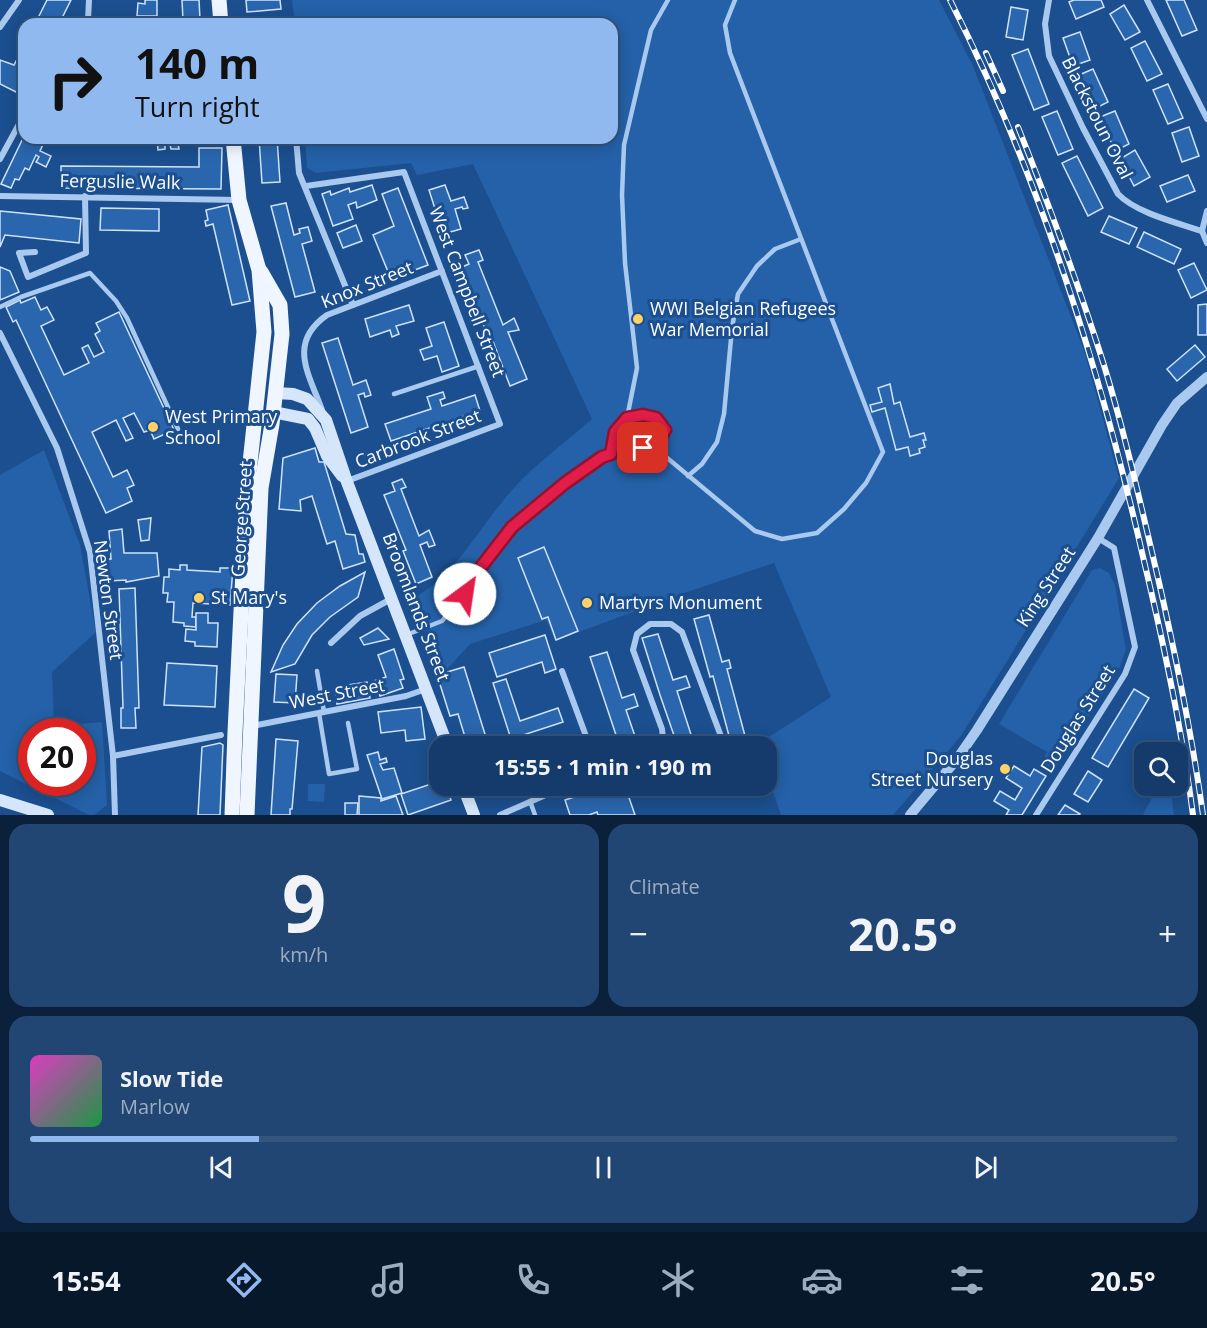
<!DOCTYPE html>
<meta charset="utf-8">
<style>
:root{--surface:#143b6b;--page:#214673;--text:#f1f3f6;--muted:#9dadc1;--line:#33557e;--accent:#90b9f0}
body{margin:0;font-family:"Open Sans",sans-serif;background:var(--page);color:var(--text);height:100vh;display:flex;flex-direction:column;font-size:22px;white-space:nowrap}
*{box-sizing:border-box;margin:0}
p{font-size:20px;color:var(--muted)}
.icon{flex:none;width:33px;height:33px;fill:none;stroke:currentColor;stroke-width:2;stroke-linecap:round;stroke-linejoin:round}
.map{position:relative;height:815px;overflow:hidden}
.side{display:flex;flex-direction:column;gap:9px;padding:9px;background:#0b203b;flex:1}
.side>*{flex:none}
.hud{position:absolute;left:18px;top:18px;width:600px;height:126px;border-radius:18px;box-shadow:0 3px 15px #0003,0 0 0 2px var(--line);background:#90b9f0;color:#111;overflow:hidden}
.buttons{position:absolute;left:1134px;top:742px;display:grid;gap:12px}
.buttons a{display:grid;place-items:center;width:54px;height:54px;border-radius:12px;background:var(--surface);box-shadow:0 3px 15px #0003,0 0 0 2px var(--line);font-size:30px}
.speed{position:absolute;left:18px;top:718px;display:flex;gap:12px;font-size:30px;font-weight:700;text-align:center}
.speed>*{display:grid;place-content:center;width:78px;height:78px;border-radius:50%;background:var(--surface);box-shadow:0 3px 15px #0003,0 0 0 2px var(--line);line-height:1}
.speed .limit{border:9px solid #d22;background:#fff;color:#111}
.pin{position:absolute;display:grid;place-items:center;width:51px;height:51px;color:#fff;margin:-26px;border-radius:12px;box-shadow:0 3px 9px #0006}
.me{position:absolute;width:66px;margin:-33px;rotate:31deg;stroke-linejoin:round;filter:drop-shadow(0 0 4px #0008)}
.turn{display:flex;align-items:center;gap:21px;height:126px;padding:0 18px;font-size:27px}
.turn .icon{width:78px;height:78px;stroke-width:2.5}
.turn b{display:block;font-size:42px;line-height:51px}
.big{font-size:45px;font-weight:700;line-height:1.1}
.side .card{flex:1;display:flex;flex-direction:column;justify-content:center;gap:9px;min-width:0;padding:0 21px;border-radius:18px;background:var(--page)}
.side .dial{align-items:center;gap:0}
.dial b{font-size:78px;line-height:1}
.song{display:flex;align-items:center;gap:18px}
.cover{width:72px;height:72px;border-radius:9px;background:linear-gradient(135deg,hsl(310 70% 55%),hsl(140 70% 35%))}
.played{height:6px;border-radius:3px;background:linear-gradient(90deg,var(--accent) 20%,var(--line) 20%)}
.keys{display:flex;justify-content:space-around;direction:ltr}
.heat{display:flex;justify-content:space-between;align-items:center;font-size:33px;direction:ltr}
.side .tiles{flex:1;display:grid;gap:9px;grid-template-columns:1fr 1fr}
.card:last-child{grid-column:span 2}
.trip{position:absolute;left:429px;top:736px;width:348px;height:60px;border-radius:18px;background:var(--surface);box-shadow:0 3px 15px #0003,0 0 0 2px var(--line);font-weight:700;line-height:60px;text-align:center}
.tab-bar{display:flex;height:96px;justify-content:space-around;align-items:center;background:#08182b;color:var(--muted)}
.tab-bar .icon{width:42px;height:42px}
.tab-bar .on{color:var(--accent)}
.tab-bar b{font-size:27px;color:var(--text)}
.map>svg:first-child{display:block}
.green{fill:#2461a8;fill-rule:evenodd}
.building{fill:#2a66ad;stroke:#cfe3fa;stroke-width:1.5}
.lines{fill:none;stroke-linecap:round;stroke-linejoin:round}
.service{stroke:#a9c9ee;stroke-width:4.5}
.minor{stroke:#a9c9ee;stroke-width:6}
.tertiary{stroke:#a9c9ee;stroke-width:10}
.secondary{stroke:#d6e6fa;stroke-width:12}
.primary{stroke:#f0f6ff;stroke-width:15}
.rail-casing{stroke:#fff;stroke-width:6}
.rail{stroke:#1b4f8f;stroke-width:4;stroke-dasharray:11;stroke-linecap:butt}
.route-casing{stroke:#92132f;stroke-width:15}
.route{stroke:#e11d48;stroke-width:10}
.poi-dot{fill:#ffd166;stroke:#1b4f8f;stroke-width:2}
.labels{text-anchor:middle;stroke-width:6;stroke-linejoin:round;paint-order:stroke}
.street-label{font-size:18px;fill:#fff;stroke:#1b4f8f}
.poi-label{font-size:18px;fill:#fff;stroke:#1b4f8f;text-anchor:start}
</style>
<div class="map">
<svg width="1207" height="815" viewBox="0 0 1207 815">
<rect width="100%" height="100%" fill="#1b4f8f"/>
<!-- green -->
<g class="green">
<path d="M292 0H939L973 66 1084 350 1119 478 961 736 893 815H781L767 774 766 747H757L756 745 831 697 774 563 681 594 555 641 546 620 470 644 441 676 415 597C457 574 481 524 513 489 535 464 567 441 592 419L473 164 417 175 411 163 316 173 307 168 305 138H612V24H295Z"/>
<path d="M44 450 80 545 96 632 52 672 54 726 102 722 107 805 94 815H89L0 771V475ZM32 732H82V783H32Z"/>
<polygon points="1100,568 1109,573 1115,585 1126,650 1120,666 1052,774 1039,767 1047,752 999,724 1092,570"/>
<polygon points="308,784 325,784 324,802 308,801"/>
<polygon points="1158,786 1170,786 1174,815 1143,815"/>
</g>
<!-- building -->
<g class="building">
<polygon points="47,0 71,0 59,24 35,24"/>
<polygon points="145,0 157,0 157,16 137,16 138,3 145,4"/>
<polygon points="182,0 199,0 200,19 183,20"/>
<polygon points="246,0 280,0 281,9 247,12"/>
<polygon points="1074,0 1101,0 1104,7 1076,19 1069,2"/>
<polygon points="1166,0 1184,0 1197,30 1182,36"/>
<polygon points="1124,5 1140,32 1125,40 1110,14"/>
<polygon points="1011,7 1028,10 1023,40 1006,37"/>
<polygon points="1080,32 1090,60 1073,66 1063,38"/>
<polygon points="1145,41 1162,74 1147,81 1131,48"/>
<polygon points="24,46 24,92 22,95 0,84 0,60 14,65"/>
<polygon points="1028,49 1049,104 1034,110 1012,55"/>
<polygon points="1093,69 1108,102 1094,109 1079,75"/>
<polygon points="1168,84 1183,118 1168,124 1153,90"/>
<polygon points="1057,111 1073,149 1058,155 1042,117"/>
<polygon points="1115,111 1129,144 1115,151 1100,117"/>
<polygon points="1189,127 1199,156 1182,162 1172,133"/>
<polygon points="24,136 24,138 46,138 40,151 51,156 46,167 36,162 39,157 36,155 29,170 25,168 19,180 15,179 11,188 1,184"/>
<polygon points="157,138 208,138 208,141 178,144 179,149 171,149 170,145 165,145 165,149 158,150"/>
<polygon points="259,138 277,138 280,182 262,183"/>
<polygon points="199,148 222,148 221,189 61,188 61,166 199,167"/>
<polygon points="1135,150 1150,177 1134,186 1120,159"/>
<polygon points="1077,156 1103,208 1088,216 1062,163"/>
<polygon points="1188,175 1195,191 1167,202 1160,186"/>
<polygon points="372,185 377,200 357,208 356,202 348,205 353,219 333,226 322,194 330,191 331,195 349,188 350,192"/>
<polygon points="445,185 451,201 464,197 468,208 463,209 462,207 455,209 461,229 443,234 429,190"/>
<polygon points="398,188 428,265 391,279 373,235 394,226 382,194"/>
<polygon points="286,203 294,235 300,233 299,229 308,227 312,241 302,244 315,292 295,297 271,206"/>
<polygon points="228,205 250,301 232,305 213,224 206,226 205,221 208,220 206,210"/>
<polygon points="101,208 159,209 159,231 100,230"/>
<polygon points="0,211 81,219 79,243 5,235 0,247"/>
<polygon points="1109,216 1137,228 1129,244 1101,232"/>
<polygon points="356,225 362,241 343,248 337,233"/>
<polygon points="1144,232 1181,249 1174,264 1137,247"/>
<polygon points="479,250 483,260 478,262 503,325 514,318 519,330 508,332 527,379 510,386 489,331 486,332 462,267 469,264 465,255"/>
<polygon points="1194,263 1207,290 1191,298 1178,270"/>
<polygon points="0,267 10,271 19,292 0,300"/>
<polygon points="35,297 41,310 47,307 54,320 41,326 64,375 89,363 82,348 88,345 94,357 104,352 95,334 100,331 96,323 119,312 174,430 154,439 150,430 144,432 134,413 123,418 133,438 126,441 116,420 92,432 113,477 127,470 134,485 127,488 132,501 106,513 16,320 13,322 6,307 20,300 21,303"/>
<polygon points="1207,304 1207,335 1198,335 1198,305"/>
<polygon points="409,305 414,321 396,326 399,334 392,337 390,330 370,337 365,319"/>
<polygon points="444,322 459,366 442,372 437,356 424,360 420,350 432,346 426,328"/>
<polygon points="338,338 353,385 366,380 371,395 365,397 364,393 358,395 368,427 351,433 322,343"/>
<polygon points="1195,345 1205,357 1177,381 1167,369"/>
<polygon points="890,384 894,404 900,402 910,437 924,433 926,440 923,440 925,447 919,449 920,453 910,456 908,447 896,450 885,408 872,412 870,405 882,402 878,388"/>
<polygon points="443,392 445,398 440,400 442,406 475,395 480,411 391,441 385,424 431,409 427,397"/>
<polygon points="315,448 319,462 324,462 346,534 355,535 359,554 363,554 365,562 343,569 335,541 327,544 312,496 300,500 301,511 279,509 283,458"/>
<polygon points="402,479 406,487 401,489 419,536 429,530 435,545 429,547 427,542 420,545 432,577 416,584 403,551 406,550 384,495 395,491 392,483"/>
<polygon points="151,518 149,540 141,541 138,520"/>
<polygon points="122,529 124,553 157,553 159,576 126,582 126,580 108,581 106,559 111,559 109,531"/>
<polygon points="544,547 578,631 556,640 548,617 542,619 518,558"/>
<polygon points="180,565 187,565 187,570 220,572 220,568 233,568 230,605 193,603 192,617 196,617 196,627 184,626 184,623 173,622 174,602 167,602 168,593 163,593 164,577 169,577 169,569 180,570"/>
<polygon points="365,572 358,597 330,617 312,635 295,664 271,672 283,645 297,624 317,603 340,586"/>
<polygon points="135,588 139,708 135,708 136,728 121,728 121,708 123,708 119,589"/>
<polygon points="196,613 208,613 208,623 218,623 217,647 195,646 195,642 185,641 186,629 196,630"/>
<polygon points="709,615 722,662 729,660 731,668 727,669 748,747 732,747 713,676 710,677 694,619"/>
<polygon points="378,628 389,639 364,645 360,638"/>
<polygon points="658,634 673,680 686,676 690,687 677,691 695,747 678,747 660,695 642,638"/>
<polygon points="545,635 556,669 545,673 542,662 497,677 489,653"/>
<polygon points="394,649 404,679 400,680 403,688 380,696 374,681 386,677 378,655"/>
<polygon points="607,652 622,698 634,694 638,706 626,710 637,742 622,747 620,747 590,657"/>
<polygon points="167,663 217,666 215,707 164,705"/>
<polygon points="464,667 489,747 468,747 458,714 450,716 437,675"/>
<polygon points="276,674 297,675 295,703 274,702"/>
<polygon points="506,679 520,721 558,708 563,722 511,739 493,683"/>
<polygon points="367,682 370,698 337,704 335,687"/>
<polygon points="1134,689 1149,698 1108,767 1092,758"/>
<polygon points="421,707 425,739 406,741 405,730 381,733 378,712"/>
<polygon points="276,739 298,741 292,809 290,809 290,815 271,815"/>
<polygon points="220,743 223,745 220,815 198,815 202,747"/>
<polygon points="378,752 380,760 386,758 387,762 380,764 383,770 394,768 402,793 382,799 367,755"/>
<polygon points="1014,766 1030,776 1034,769 1046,776 1022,815 1006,815 1009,810 994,801 1000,791 1015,800 1022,788 1006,778"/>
<polygon points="1088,771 1102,780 1088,802 1074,794"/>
<polygon points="440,781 440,786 446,786 451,800 408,815 401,794"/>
<polygon points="600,786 625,786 635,815 598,815 597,812 589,815 570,815 565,800 590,792 589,790"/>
<polygon points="359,796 381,798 381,801 396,796 403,815 359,815"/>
<polygon points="345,803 358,803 357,815 345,815"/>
<polygon points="1065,805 1080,814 1079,815 1058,815"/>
</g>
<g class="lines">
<!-- service -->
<g class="service">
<polyline points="0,307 21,297 90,273 116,301 127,318 178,429"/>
<polyline points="394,394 479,366"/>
<polyline points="627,418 643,415 656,418 665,430 654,447"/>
<polyline points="611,454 615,432 627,418 637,368 625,263 622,195 624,145 651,30 668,0"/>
<polyline points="688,476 702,464 717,442 724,414 732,328 738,294 757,266 775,249 801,239"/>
<polyline points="406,635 442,621 465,594 481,567 512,527 565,483 602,457 654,447 755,531 782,539 817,533 844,509 866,483 883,452 730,53 725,25 735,0"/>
<polyline points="317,671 324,712"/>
<polyline points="319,713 329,774 357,769 348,723"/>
<polyline points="530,801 535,815"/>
</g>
<!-- minor -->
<g class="minor">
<path d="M1049 0 1045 24 1049 56 1083 128 1118 194C1136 213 1178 223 1202 231"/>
<polyline points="1147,0 1207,119"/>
<polyline points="88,20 144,24"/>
<polyline points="73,24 77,20 88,20 89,0"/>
<polyline points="254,24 284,20 284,24"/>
<polyline points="0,27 19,0"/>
<polyline points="296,138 299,173 353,305"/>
<polyline points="0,159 24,115"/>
<polyline points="306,186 404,172 500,424 347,481"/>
<polyline points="0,196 239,200"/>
<polyline points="1207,211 1202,231 1207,243"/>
<polyline points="35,252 19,253 28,277 86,253 85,196"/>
<polyline points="0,333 57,448 90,552 113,756 115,815"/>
<path d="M322 410C309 374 287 343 327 315L442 271"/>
<polyline points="331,643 360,616 391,599"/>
<polyline points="562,671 590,747"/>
<polyline points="252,726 406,696 426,689"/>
<polyline points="661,747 663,738 662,729 633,650 637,634 650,624 671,624 682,632 725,747"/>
<polyline points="113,756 221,735"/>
<polyline points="500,815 566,786"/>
<polyline points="1036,815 1125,674 1135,647 1114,548 1098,538"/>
</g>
<!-- tertiary -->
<polyline class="tertiary" points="910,815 957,759 977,730 1098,538 1162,425 1177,403 1207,377"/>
<!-- secondary -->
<g class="secondary">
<polyline points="276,393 293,394 307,399 326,420 347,482 448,747"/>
<polyline points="273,412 308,419 315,428 327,456 342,476"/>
<polyline points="463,786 474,815"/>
<polyline points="0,800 48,815"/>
</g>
<!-- primary -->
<g class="primary">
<polyline points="219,0 221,24"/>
<polyline points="232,815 235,732 247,491 264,332 259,270 239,200 233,138"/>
<polyline points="247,815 261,488 272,424 282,334 280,305 261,272"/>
</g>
<!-- rail casing -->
<g class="rail-casing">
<g id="rail">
<path d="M950 0C1040 177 1100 368 1144 561 1164 645 1182 729 1193 815"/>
<polyline points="986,53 1003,91"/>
<path d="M1018 127C1049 205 1078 283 1103 362 1125 433 1141 506 1158 578 1176 657 1192 735 1203 815"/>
</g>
</g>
<!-- rail -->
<use href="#rail" class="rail"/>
</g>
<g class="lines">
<!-- route casing -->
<g class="route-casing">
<polyline id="route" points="465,594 481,567 512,527 565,483 602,457 611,454 615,432 627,418 643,415 656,418 665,430 654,447 643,448"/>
</g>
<!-- route -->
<use href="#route" class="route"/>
</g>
<!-- markers -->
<g class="poi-dot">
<circle cx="638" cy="319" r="6"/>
<circle cx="153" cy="427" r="6"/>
<circle cx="199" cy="598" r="6"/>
<circle cx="587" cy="603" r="6"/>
<circle cx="1005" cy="769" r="6"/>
</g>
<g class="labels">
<!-- street labels -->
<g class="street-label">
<text transform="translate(1097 118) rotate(63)" y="6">Blackstoun Oval</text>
<text transform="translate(120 182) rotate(1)" y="6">Ferguslie Walk</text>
<text transform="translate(367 285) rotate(-22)" y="6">Knox Street</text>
<text transform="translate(467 292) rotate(69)" y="6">West Campbell Street</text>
<text transform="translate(418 439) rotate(-21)" y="6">Carbrook Street</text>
<text transform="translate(242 519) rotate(-86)" y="6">George Street</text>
<text transform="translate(1046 587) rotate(-57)" y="6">King Street</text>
<text transform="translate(108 600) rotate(82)" y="6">Newton Street</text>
<text transform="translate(416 607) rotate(69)" y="6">Broomlands Street</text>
<text transform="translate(337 694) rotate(-11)" y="6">West Street</text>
<text transform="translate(1078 719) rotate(-58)" y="6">Douglas Street</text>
</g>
<!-- poi labels -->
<g class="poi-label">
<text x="650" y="315">WWI Belgian Refugees<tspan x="650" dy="21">War Memorial</tspan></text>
<text x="165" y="423">West Primary<tspan x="165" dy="21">School</tspan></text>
<text x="211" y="604">St Mary's</text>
<text x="599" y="609">Martyrs Monument</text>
<text x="993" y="765" text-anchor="end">Douglas<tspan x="993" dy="21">Street Nursery</tspan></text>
</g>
</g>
</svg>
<div class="buttons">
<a><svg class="icon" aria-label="search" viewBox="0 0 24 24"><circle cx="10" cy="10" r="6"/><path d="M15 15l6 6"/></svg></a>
</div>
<div class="speed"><div class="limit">20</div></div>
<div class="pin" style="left:643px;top:448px;background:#d93025"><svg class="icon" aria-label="arrive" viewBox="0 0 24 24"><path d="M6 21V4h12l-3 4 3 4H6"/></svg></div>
<svg class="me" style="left:465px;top:594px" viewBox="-20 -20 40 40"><circle r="19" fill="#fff"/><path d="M0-13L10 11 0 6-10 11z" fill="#e11d48"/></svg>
<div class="trip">15:55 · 1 min · 190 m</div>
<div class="hud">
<div class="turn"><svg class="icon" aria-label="right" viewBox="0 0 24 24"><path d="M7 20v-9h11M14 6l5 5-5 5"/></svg><div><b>140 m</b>Turn right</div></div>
</div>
</div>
<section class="side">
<div class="tiles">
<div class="card dial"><b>9</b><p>km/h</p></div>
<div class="card"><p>Climate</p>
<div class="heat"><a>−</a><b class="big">20.5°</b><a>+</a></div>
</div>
<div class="card">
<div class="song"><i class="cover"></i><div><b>Slow Tide</b><p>Marlow</p></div></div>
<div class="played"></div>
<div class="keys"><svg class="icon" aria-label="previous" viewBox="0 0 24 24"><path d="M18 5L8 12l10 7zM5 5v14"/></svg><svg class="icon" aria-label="pause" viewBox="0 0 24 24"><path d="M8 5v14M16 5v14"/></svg><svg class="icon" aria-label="next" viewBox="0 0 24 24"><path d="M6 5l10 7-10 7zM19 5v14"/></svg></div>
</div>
</div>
</section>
<nav class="tab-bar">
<b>15:54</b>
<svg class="icon on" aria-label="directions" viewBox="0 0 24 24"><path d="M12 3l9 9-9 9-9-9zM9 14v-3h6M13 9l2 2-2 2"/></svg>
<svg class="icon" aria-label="music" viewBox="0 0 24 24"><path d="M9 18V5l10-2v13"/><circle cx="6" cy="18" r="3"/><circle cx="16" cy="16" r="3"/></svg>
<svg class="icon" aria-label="phone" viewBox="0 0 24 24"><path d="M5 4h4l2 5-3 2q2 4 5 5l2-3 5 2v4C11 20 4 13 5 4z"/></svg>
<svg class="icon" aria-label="climate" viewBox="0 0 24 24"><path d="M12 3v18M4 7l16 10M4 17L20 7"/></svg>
<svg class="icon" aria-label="car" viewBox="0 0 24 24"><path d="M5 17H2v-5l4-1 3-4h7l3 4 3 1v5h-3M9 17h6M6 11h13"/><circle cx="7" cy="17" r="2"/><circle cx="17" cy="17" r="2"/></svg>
<svg class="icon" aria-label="filters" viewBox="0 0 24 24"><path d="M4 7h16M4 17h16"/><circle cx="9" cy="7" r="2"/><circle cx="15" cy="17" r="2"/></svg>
<b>20.5°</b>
</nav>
